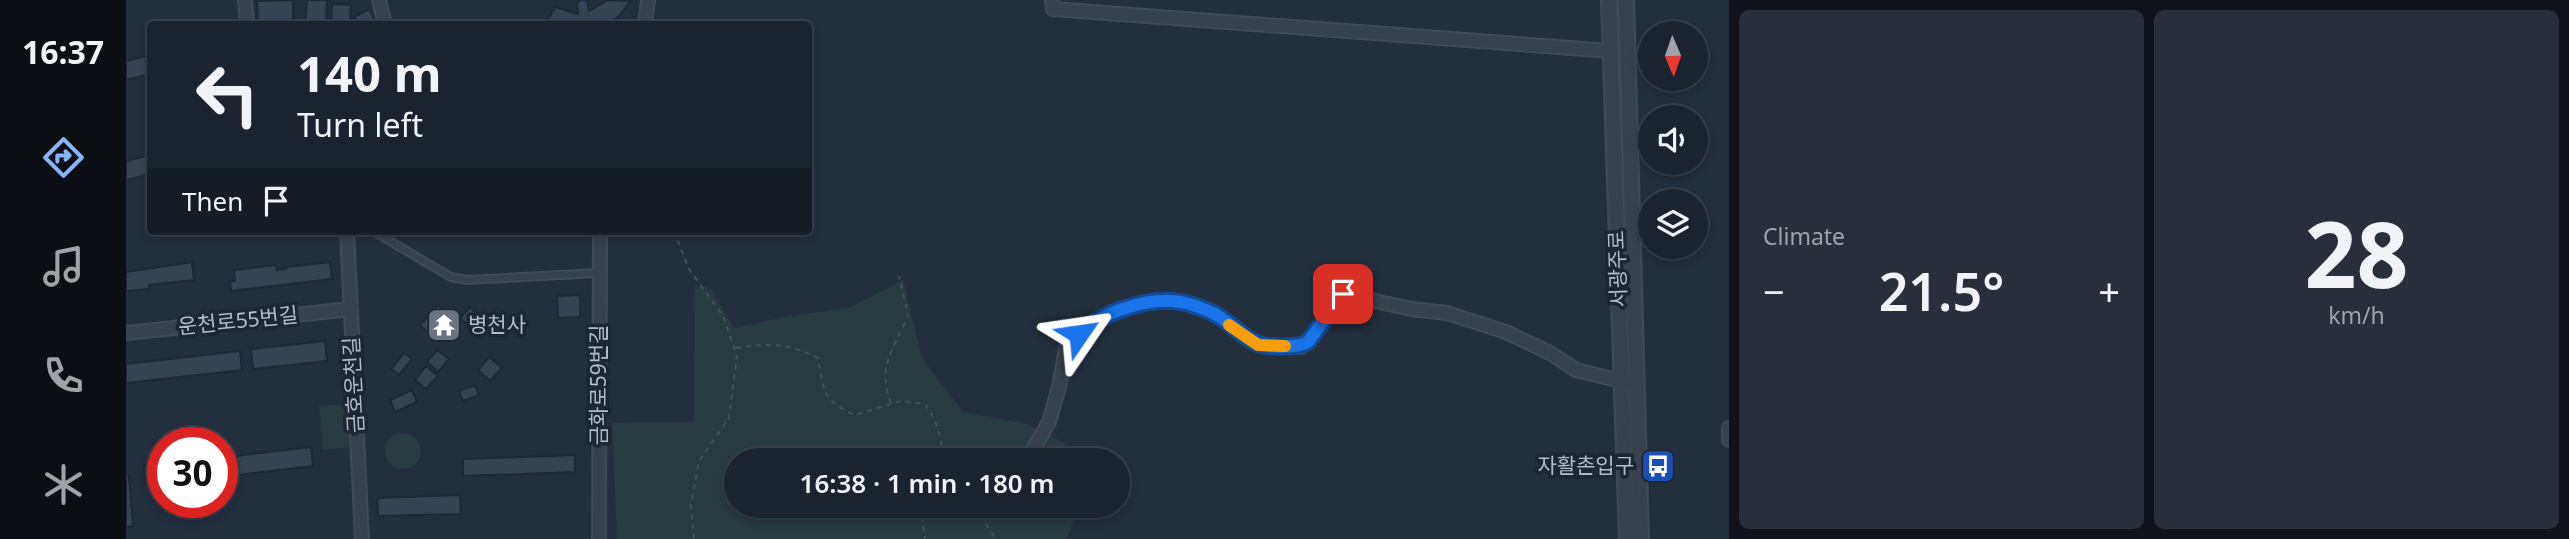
<!DOCTYPE html>
<meta charset="utf-8">
<style>
:root{--surface:#1b232e;--page:#282f3a;--text:#f1f3f6;--muted:#a0a4aa;--line:#39404a;--accent:#8ab4f8}
body{margin:0;font-family:"Noto Sans","Noto Sans KR",sans-serif;background:var(--page);color:var(--text);height:100vh;display:flex;flex-direction:column;font-size:26px;white-space:nowrap}
*{box-sizing:border-box;margin:0}
p{font-size:23px;color:var(--muted)}
.icon{flex:none;width:38px;height:38px;fill:none;stroke:currentColor;stroke-width:2;stroke-linecap:round;stroke-linejoin:round}
.map{position:relative;flex:1;overflow:hidden}
.sheet{display:flex;flex-direction:column;gap:10px;padding:10px;background:#0f1319;width:840px}
.sheet>*{flex:none}
.top-card{position:absolute;left:21px;top:21px;width:665px;height:214px;border-radius:7px;box-shadow:0 4px 10px #0003,0 0 0 2px var(--line);background:#1b232e;color:var(--text);overflow:hidden}
.needle{width:46px;rotate:178deg}
.buttons{position:absolute;left:1512px;top:21px;display:grid;gap:14px}
.buttons a{display:grid;place-items:center;width:70px;height:70px;border-radius:50%;background:var(--surface);box-shadow:0 4px 10px #0003,0 0 0 2px var(--line);font-size:35px}
.speed{position:absolute;left:21px;top:427px;display:flex;gap:14px;font-size:35px;font-weight:700;text-align:center}
.speed>*{display:grid;place-content:center;width:91px;height:91px;border-radius:50%;background:var(--surface);box-shadow:0 4px 10px #0003,0 0 0 2px var(--line);line-height:1}
.speed .limit{border:10px solid #d22;background:#fff;color:#111}
.pin{position:absolute;display:grid;place-items:center;width:60px;height:60px;color:#fff;margin:-30px;border-radius:14px;box-shadow:0 4px 10px #0006}
.me{position:absolute;width:77px;margin:-38px;rotate:58deg;stroke-linejoin:round;filter:drop-shadow(0 0 5px #0008)}
.turn{display:flex;align-items:center;gap:24px;height:147px;padding:0 35px;font-size:32px}
.turn .icon{width:91px;height:91px;stroke-width:2.5}
.turn b{display:block;font-size:49px;line-height:60px}
.then{display:flex;align-items:center;height:66px;padding:0 35px;background:#0003;gap:14px;font-size:26px}
.big{font-size:52px;font-weight:600;line-height:1.1}
.sheet .widget{flex:1;display:flex;flex-direction:column;justify-content:center;gap:10px;min-width:0;padding:0 24px;border-radius:10px;background:var(--page)}
.sheet .dial{align-items:center;gap:0}
.dial b{font-size:91px;line-height:1}
.heat{display:flex;justify-content:space-between;align-items:center;font-size:38px;direction:ltr}
.sheet .tiles{flex:1;display:grid;gap:10px;grid-template-columns:repeat(2,1fr)}
.trip{position:absolute;left:598px;top:448px;width:406px;height:70px;border-radius:35px;background:var(--surface);box-shadow:0 4px 10px #0003,0 0 0 2px var(--line);font-weight:600;line-height:70px;text-align:center}
main{display:flex;flex:1;min-height:0}
.tabs{display:flex;flex-direction:column;width:126px;justify-content:space-around;align-items:center;background:#0b0e12;color:var(--muted)}
.tabs .icon{width:49px;height:49px}
.tabs .active{color:var(--accent)}
.tabs b{font-size:32px;color:var(--text)}
.map>svg:first-child{display:block}
.green{fill:#263c3f}
.building{fill:#364354;stroke:#1f2835;stroke-width:2}
.lines{fill:none;stroke-linecap:round;stroke-linejoin:round}
.service-casing{stroke:#414a57;stroke-width:10}
.minor-casing{stroke:#414a57;stroke-width:16}
.tertiary-casing{stroke:#414a57;stroke-width:18}
.path{stroke:#3f5557;stroke-width:2;stroke-dasharray:5 5;stroke-linecap:butt}
.service{stroke:#38414e;stroke-width:6}
.minor{stroke:#38414e;stroke-width:12}
.tertiary{stroke:#38414e;stroke-width:14}
.route-casing{stroke:#114b97;stroke-width:18}
.route{stroke:#1a73e8;stroke-width:12}
.slow{stroke:#f59e0b;stroke-width:12}
.labels{text-anchor:middle;stroke-width:7;stroke-linejoin:round;paint-order:stroke}
.street-label{font-size:21px;fill:#b4bcc9;stroke:#1d2633}
.poi-label{font-size:21px;fill:#b4bcc9;stroke:#1d2633;text-anchor:start}
</style>
<main>
<nav class="tabs">
<b>16:37</b>
<svg class="icon active" aria-label="directions" viewBox="0 0 24 24"><path d="M12 3l9 9-9 9-9-9zM9 14v-3h6M13 9l2 2-2 2"/></svg>
<svg class="icon" aria-label="music" viewBox="0 0 24 24"><path d="M9 18V5l10-2v13"/><circle cx="6" cy="18" r="3"/><circle cx="16" cy="16" r="3"/></svg>
<svg class="icon" aria-label="phone" viewBox="0 0 24 24"><path d="M5 4h4l2 5-3 2q2 4 5 5l2-3 5 2v4C11 20 4 13 5 4z"/></svg>
<svg class="icon" aria-label="climate" viewBox="0 0 24 24"><path d="M12 3v18M4 7l16 10M4 17L20 7"/></svg>
</nav>
<div class="map">
<svg width="1603" height="539" viewBox="0 0 1603 539">
<rect width="100%" height="100%" fill="#242f3e"/>
<!-- green -->
<g class="green">
<polygon points="777,280 796,358 837,412 898,423 953,450 953,460 611,460 611,506 952,506 941,539 491,539 486,423 568,422 569,286 584,287 608,328 658,317 722,308"/>
<polygon points="220,404 224,447 197,450 193,406"/>
<circle cx="277" cy="451" r="18"/>
</g>
<!-- building -->
<g class="building">
<polygon points="167,0 167,20 163,20 164,24 132,24 131,1"/>
<polygon points="181,0 201,0 200,24 179,24"/>
<polygon points="454,0 461,0 463,11 482,0 505,1 492,17 480,24 420,23 429,7 452,14 451,3"/>
<polygon points="206,4 225,5 224,24 205,24"/>
<polygon points="243,9 250,22 244,24 225,24 231,21 228,17"/>
<polygon points="24,55 24,74 0,80 0,61"/>
<polygon points="24,155 24,174 0,180 0,161"/>
<polygon points="66,262 68,280 23,285 23,289 0,291 0,272"/>
<polygon points="204,262 206,279 105,291 104,282 109,281 108,270 150,265 151,270 160,269 160,267"/>
<polygon points="454,295 454,317 432,318 431,296"/>
<polygon points="312,305 322,314 304,334 294,325"/>
<polygon points="344,307 359,321 349,332 334,318"/>
<polygon points="199,341 201,361 127,369 125,349"/>
<polygon points="311,350 323,359 312,372 301,362"/>
<polygon points="114,351 116,370 0,383 0,364"/>
<polygon points="278,353 286,359 273,375 265,369"/>
<polygon points="363,357 376,368 364,381 352,370"/>
<polygon points="300,366 312,376 300,389 289,380"/>
<polygon points="349,385 353,395 337,401 333,391"/>
<polygon points="286,390 291,402 269,412 264,400"/>
<polygon points="185,447 187,466 112,475 110,456"/>
<polygon points="449,455 449,472 337,476 337,459"/>
<polygon points="37,463 37,482 20,484 18,465"/>
<polygon points="0,476 3,476 7,526 0,527"/>
<polygon points="334,495 335,514 252,516 251,498"/>
</g>
<g class="lines">
<!-- service casing -->
<g class="service-casing">
<polyline id="service" points="247,231 325,277 341,280 473,273"/>
</g>
<!-- minor casing -->
<g class="minor-casing">
<g id="minor">
<polyline points="119,0 121,24"/>
<polyline points="253,0 259,24"/>
<polyline points="926,0 927,9 1485,51"/>
<polyline points="519,24 522,0"/>
<polyline points="221,231 236,539"/>
<polyline points="0,333 225,309"/>
<polyline points="1603,428 1603,440"/>
<polyline points="901,460 923,422 933,387 940,348 965,323 1000,308 1026,302 1053,301 1087,313 1132,345 1175,347 1182,342 1217,294 1285,309 1321,313 1380,332 1424,353 1450,370 1511,385"/>
<polyline points="473,539 474,231"/>
</g>
</g>
<!-- tertiary casing -->
<g class="tertiary-casing">
<g id="tertiary">
<polyline points="1483,0 1501,539"/>
<polyline points="1500,0 1515,539"/>
</g>
</g>
<!-- path -->
<g class="path">
<polyline points="548,231 563,269 597,316 611,356 603,418 573,461 565,505 568,539"/>
<path d="M610 348C643 343 662 343 692 358 698 392 696 400 729 415L775 401 799 404C811 421 817 440 816 460"/>
<path d="M765 403C750 364 769 349 782 315L773 276"/>
<polyline points="795,506 799,539"/>
<polyline points="860,524 870,539"/>
</g>
<!-- service -->
<use href="#service" class="service"/>
<!-- minor -->
<use href="#minor" class="minor"/>
<!-- tertiary -->
<use href="#tertiary" class="tertiary"/>
</g>
<g class="lines">
<!-- route casing -->
<g class="route-casing">
<path id="route" d="M953 334C975 313 1023 296 1054 302 1064 303 1075 308 1085 312 1101 319 1114 335 1130 343 1140 348 1173 348 1182 342L1217 294"/>
</g>
<!-- route -->
<use href="#route" class="route"/>
<!-- slow -->
<polyline class="slow" points="1103,325 1132,345 1159,346"/>
</g>
<!-- icons -->
<defs>
<g id="temple-square" transform="scale(1.75)"><rect x="-9" y="-9" width="18" height="18" rx="4" fill="#6b7280" stroke="#1d2633"/><path d="M0-6L5-2H3V0L6.5 2.5H4V6H1.5V3h-3V6H-4V2.5H-6.5L-3 0V-2H-5Z" fill="#fff"/></g>
<g id="bus-square" transform="scale(1.75)"><rect x="-9" y="-9" width="18" height="18" rx="4" fill="#1a4fb4" stroke="#1d2633"/><path d="M-5-6H5V4H4V6H2V4H-2V6H-4V4H-5ZM-3.5-4V0h7V-4ZM-3.5 1.2v1.5H-2V1.2ZM2 1.2v1.5H3.5V1.2Z" fill="#fff"/></g>
</defs>
<g fill-rule="evenodd">
<use href="#temple-square" x="318" y="325"/>
<use href="#bus-square" x="1532" y="466"/>
</g>
<g class="labels">
<!-- street labels -->
<g class="street-label">
<text transform="translate(1492 269) rotate(-92)" y="7">서광주로</text>
<text transform="translate(112 321) rotate(-6)" y="7">운천로55번길</text>
<text transform="translate(228 385) rotate(-93)" y="7">금호운천길</text>
<text transform="translate(473 385) rotate(-90)" y="7">금화로59번길</text>
</g>
<!-- poi labels -->
<g class="poi-label">
<text x="342" y="332">병천사</text>
<text x="1508" y="473" text-anchor="end">자활촌입구</text>
</g>
</g>
</svg>
<div class="buttons">
<a><svg class="needle" viewBox="-14 -14 28 28"><path d="M0-13l5 13h-10z" fill="#e53935"/><path d="M0 13l5-13h-10z" fill="#a0a4aa"/></svg></a>
<a><svg class="icon" aria-label="sound" viewBox="0 0 24 24"><path d="M4 9h4l5-4v14l-5-4H4zM17 9q2 3 0 6"/></svg></a>
<a><svg class="icon" aria-label="layers" viewBox="0 0 24 24"><path d="M12 4l9 5-9 5-9-5zM3 14l9 5 9-5"/></svg></a>
</div>
<div class="speed"><div class="limit">30</div></div>
<div class="pin" style="left:1217px;top:294px;background:#d93025"><svg class="icon" aria-label="arrive" viewBox="0 0 24 24"><path d="M6 21V4h12l-3 4 3 4H6"/></svg></div>
<svg class="me" style="left:953px;top:334px" viewBox="-20 -20 40 40"><path d="M0-17L14 15 0 8-14 15z" fill="#1a73e8" stroke="#fff" stroke-width="4"/></svg>
<div class="trip">16:38 · 1 min · 180 m</div>
<div class="top-card">
<div class="turn"><svg class="icon" aria-label="left" viewBox="0 0 24 24"><path d="M17 20v-9H6M10 6l-5 5 5 5"/></svg><div><b>140 m</b>Turn left</div></div>
<div class="then">Then<svg class="icon" aria-label="arrive" viewBox="0 0 24 24"><path d="M6 21V4h12l-3 4 3 4H6"/></svg></div>
</div>
</div>
<section class="sheet">
<div class="tiles">
<div class="widget"><p>Climate</p>
<div class="heat"><a>−</a><b class="big">21.5°</b><a>+</a></div>
</div>
<div class="widget dial"><b>28</b><p>km/h</p></div>
</div>
</section>
</main>
